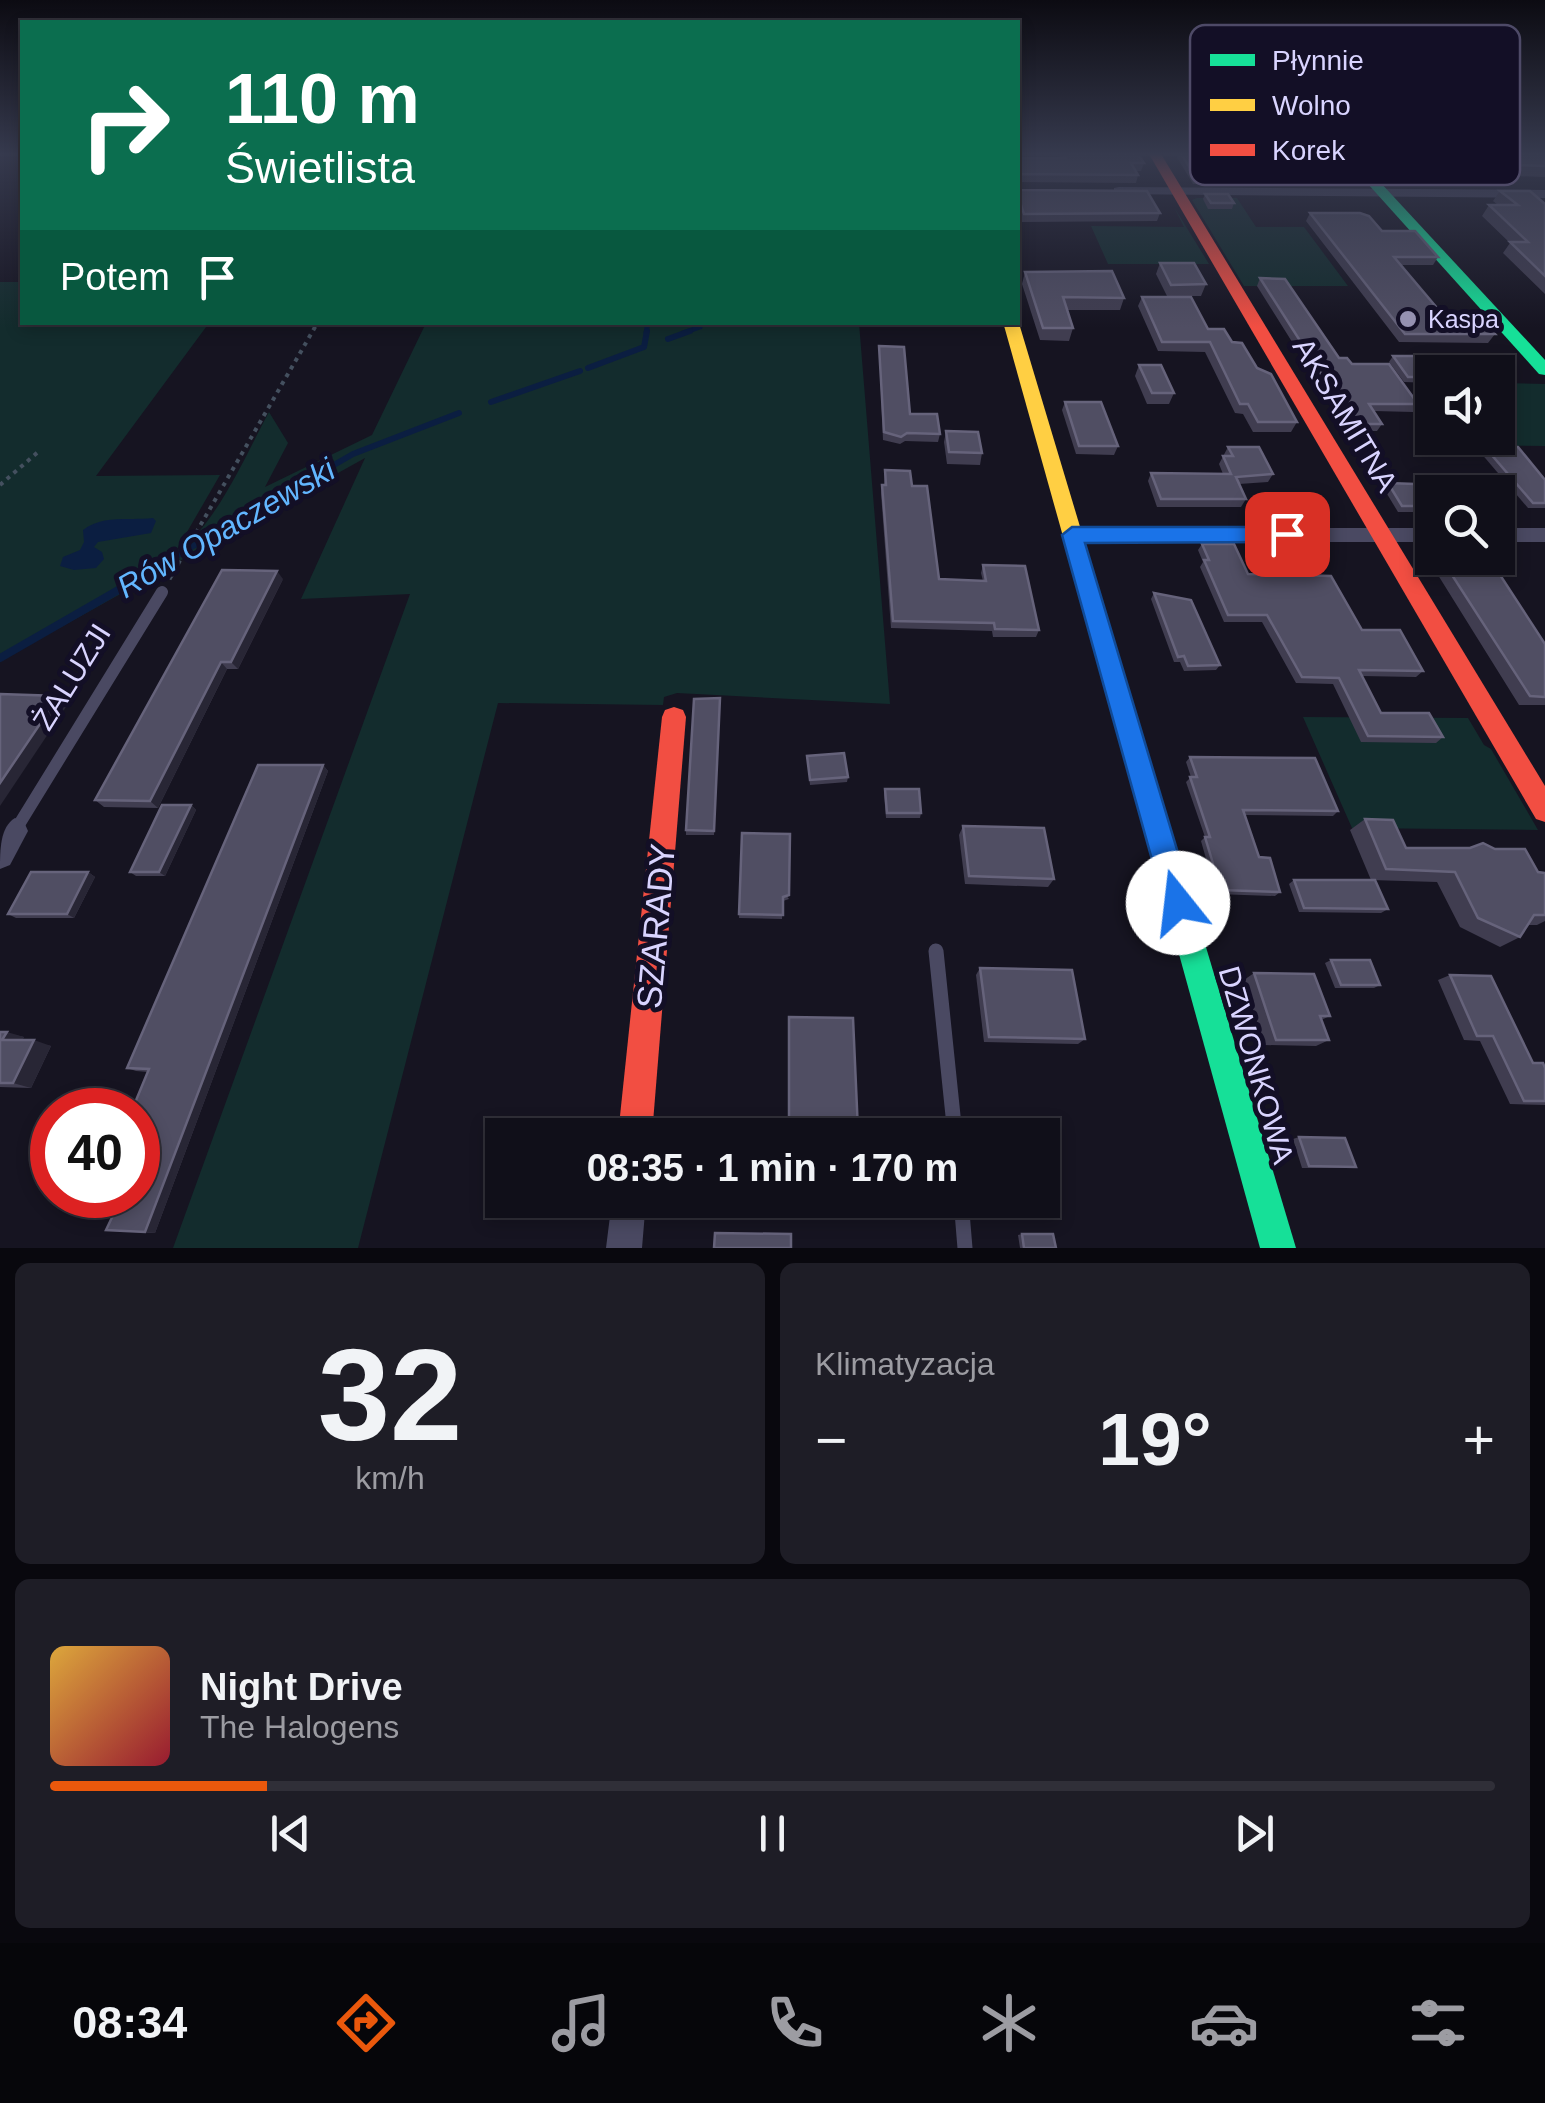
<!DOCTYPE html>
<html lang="pl">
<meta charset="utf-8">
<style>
:root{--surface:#100f19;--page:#1e1d26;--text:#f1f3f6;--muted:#9c9ca2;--line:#302f38;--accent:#ea580c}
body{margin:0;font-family:Helvetica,sans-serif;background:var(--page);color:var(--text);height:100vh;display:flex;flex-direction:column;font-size:38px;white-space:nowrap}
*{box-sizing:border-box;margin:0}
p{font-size:32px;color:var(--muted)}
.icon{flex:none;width:55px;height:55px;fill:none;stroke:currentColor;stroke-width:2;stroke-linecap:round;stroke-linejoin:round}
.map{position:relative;height:1248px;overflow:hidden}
.details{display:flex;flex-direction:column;gap:15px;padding:15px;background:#09080e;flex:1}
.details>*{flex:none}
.hud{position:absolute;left:20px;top:20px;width:1000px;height:305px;border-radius:0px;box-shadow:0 5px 15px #0003,0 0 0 2px var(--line);background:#0b6e4f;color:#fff;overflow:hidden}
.controls{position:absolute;left:1415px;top:355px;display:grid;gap:20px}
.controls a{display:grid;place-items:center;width:100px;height:100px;border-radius:0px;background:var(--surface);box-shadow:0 5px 15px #0003,0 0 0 2px var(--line);font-size:50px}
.speed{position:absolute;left:30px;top:1088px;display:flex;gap:20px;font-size:50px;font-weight:700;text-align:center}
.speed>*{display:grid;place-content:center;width:130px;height:130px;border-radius:50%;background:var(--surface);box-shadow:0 5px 15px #0003,0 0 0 2px var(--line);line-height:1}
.speed .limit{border:15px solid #d22;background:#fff;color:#111}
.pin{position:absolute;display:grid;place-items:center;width:85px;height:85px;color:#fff;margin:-42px;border-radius:20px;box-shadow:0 5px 15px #0006}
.me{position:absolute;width:110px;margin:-55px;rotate:344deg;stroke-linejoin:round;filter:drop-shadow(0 0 8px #0008)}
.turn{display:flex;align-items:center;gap:35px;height:210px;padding:0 40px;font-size:45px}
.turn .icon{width:130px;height:130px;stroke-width:2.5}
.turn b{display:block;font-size:70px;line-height:85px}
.then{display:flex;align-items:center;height:95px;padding:0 40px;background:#0003;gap:20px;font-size:38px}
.big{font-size:75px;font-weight:700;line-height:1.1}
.details .widget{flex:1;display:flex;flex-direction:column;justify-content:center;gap:15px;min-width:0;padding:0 35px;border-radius:15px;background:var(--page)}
.details .dial{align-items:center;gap:0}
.dial b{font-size:130px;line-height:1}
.song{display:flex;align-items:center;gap:30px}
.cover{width:120px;height:120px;border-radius:15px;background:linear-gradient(135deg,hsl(40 70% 55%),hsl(350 70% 35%))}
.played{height:10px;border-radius:5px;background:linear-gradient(90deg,var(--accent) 15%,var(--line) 15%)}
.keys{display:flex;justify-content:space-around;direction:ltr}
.heat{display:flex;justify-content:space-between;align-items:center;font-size:55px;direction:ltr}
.details .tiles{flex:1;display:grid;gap:15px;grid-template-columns:1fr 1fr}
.widget:last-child{grid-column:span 2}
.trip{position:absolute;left:485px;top:1118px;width:575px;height:100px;border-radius:0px;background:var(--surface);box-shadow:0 5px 15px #0003,0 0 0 2px var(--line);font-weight:700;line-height:100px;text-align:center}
.dock{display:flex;height:160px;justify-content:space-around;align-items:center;background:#06060a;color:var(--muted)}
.dock .icon{width:70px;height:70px}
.dock .on{color:var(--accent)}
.dock b{font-size:45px;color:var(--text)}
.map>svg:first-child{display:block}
.green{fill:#132c2d}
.water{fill:#0b1e41}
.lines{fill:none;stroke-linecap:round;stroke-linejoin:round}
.stream-far2{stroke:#0b1e41;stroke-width:5}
.stream-far1{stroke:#0b1e41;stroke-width:6}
.stream{stroke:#0b1e41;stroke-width:8}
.path-far1{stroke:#44505f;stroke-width:4;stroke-dasharray:4 5;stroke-linecap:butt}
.path{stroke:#44505f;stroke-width:5;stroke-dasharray:5 8;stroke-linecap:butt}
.lane-far1{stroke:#4a4962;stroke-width:12}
.lane{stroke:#4a4962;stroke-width:15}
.street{fill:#4a4962;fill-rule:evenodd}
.fast{fill:#16e098;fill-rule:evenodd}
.slow{fill:#ffcf43;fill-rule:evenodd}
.jam{fill:#f24e42;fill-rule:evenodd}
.wall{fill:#403d50}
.shaded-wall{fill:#282635}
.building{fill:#504e63;stroke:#66637b;stroke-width:2.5}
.route{fill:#1a73e8;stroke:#114b97;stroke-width:2.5}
.poi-dot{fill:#9591b1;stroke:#130f26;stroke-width:4}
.labels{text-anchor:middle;stroke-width:10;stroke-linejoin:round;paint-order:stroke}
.far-poi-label{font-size:25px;fill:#d9d4ff;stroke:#130f26;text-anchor:start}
.street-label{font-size:30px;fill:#d9d4ff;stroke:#130f26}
.water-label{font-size:32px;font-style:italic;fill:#62b6ff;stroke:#130f26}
.near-street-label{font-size:35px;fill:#d9d4ff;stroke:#130f26}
.key{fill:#130f26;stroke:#4e4a67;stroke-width:2.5}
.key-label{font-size:28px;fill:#d9d4ff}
</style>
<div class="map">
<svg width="1545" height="1248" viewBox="0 0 1545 1248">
<rect width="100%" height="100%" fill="#161421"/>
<!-- green -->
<g class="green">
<polygon points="1197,198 1237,198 1256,227 1304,227 1348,286 1244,286 1192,200"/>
<polygon points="1174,207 1209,264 1108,264 1091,226 1184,227"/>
<path d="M0 282H22V322L209 323 96 476 220 475 176 551C214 530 247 452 269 412L288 443 265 487 372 435 426 323H859L890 704 677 693 664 697 663 705 498 703 358 1248H173L410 594 301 599 365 458 0 661Z"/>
<polygon points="1498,383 1545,384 1545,446 1469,445 1463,438 1498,438"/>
<polygon points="1303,717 1468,718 1484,745 1491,749 1538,830 1352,828"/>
</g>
<!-- water -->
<path class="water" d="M153 518 156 521 151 533 98 542 94 547 102 552 104 559 96 568 74 570 60 566 63 557 80 550 84 542 83 530C103 514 129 521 153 518Z"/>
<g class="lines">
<!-- stream-far2 -->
<g class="stream-far2">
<polyline points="646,333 648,322"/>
<polyline points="683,333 700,327"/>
</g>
<!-- stream-far1 -->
<g class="stream-far1">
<polyline points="668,339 690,331"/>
<polyline points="588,368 644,347 647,331"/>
<polyline points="491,402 580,371"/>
<polyline points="162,564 353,454 459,413"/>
</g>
<!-- stream -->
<polyline class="stream" points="0,658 167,562"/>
<!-- path-far1 -->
<g class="path-far1">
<polyline points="0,485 38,452"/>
<polyline points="178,564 318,322"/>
</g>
<!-- path -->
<polyline class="path" points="169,579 179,562"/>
<!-- lane-far1 -->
<polyline class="lane-far1" points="15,831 162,592"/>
<!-- lane -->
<g class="lane">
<polyline points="936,951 955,1135"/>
<polyline points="961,1200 965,1248"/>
</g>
<!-- street -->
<g class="street">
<polygon points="1119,187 1545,190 1545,198 1114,194 1114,188"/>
<polygon points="1072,528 1432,528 1432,542 1072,542 1062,535"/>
<rect x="1498" y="528" width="47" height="14"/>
<path d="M15 818 24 822 28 831 10 865 0 869C0 850 0 827 15 818Z"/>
<polygon points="612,1200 646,1200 642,1248 606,1248"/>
</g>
<!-- fast -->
<g class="fast">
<polygon points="1341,154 1354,154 1545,360 1545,375 1539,374"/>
<polygon points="1132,729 1141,732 1144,740 1296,1248 1260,1248 1120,740 1123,732"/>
</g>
<!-- slow -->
<polygon class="slow" points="1018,320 1144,740 1141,748 1132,751 1123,748 1120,740 1003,322"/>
<!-- jam -->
<g class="jam">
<polygon points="1149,154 1161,154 1545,786 1545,822 1536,819"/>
<polygon points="674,707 683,710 686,717 652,1135 618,1135 662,717 665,710"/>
</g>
</g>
<!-- wall -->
<g class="wall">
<polygon points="1059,154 1138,154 1144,163 1141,171 1136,171 1138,175 1136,183 1018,182 1018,184 1018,158 1061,158"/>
<polygon points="1175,154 1202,154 1218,177 1216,184 1193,184"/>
<polygon points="1256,154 1347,154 1356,164 1349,178 1291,177 1281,166 1265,166"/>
<polygon points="1376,154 1545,154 1545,177 1512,176 1505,186 1475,186 1466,178 1414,174 1395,154"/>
<polygon points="1018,187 1020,190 1160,213 1157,221 1022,222 1018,210"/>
<polygon points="1500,191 1545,204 1545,294 1503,253 1510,243 1482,216 1489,205 1498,205 1493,201"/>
<polygon points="1205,194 1234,203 1232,209 1208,209 1203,199"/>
<polygon points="1310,213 1382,231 1438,257 1433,265 1401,265 1443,315 1495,334 1488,343 1399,342 1306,221"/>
<polygon points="1160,263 1206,284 1201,296 1167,296 1156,274"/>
<polygon points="1025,272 1124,298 1120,310 1067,310 1073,328 1069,341 1040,340 1022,284"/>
<polygon points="1260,278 1339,358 1418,404 1413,412 1374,411 1382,424 1377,431 1348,431 1257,286"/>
<polygon points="1142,297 1208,329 1232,342 1257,368 1297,422 1291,432 1253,432 1243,414 1235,413 1205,352 1158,351 1138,306"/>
<polygon points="879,346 910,414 940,434 938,442 905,441 900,444 883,440"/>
<polygon points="1393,356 1432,372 1432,383 1404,382 1389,362"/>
<polygon points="1139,365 1174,393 1169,404 1147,404 1135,376"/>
<polygon points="1065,402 1118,446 1114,455 1076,454 1062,410"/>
<polygon points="946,431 982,453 980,465 947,464 944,442"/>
<polygon points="1484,446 1545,480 1545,508 1528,508 1480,452"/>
<polygon points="1228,447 1273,474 1268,482 1239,484 1246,499 1241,507 1157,507 1148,481 1151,473 1223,474 1219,464"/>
<polygon points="885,470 912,486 939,579 983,581 981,573 983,565 1039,630 1036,637 993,637 992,631 891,628 881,493 882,485 884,485"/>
<polygon points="1388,483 1431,506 1426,512 1398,512 1384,489"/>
<polygon points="1431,542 1432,558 1489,558 1545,644 1545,705 1519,705 1423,551"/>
<polygon points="1202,544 1248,574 1362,630 1423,671 1416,677 1362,676 1381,713 1443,737 1436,743 1361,742 1333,684 1296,683 1262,622 1224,622 1200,567 1203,562 1198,550"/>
<polygon points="283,579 238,669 227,669 158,808 104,807 95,800"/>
<polygon points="1154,593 1220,665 1216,670 1184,671 1180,662 1174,662 1151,599"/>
<polygon points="720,703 714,835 686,835 686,830"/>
<polygon points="807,756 848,777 847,782 810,785"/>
<polygon points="1190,757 1338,811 1333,816 1245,815 1259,857 1280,892 1275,896 1216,894 1201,841 1205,837 1186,782 1191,777 1186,762"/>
<polygon points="323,765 328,771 155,1233 106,1230 115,1211 90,1210 148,1072 136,1071 127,1068"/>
<polygon points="885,789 921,813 920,818 886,818 884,794"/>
<polygon points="191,805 196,810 165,876 136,876 130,872"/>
<polygon points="1365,819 1406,848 1545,873 1545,921 1537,925 1528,925 1520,937 1500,947 1460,927 1437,882 1371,880 1350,830"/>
<polygon points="963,826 1054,879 1048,887 965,884 959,835"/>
<polygon points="742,833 789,899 783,901 782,919 739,918"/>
<polygon points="88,872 95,877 74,918 16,918 8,914"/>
<polygon points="1294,880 1388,909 1381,913 1299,912 1289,884"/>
<polygon points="1331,960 1380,985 1374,988 1335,988 1325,963"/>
<polygon points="980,968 1085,1039 1078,1044 984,1042 976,975"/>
<polygon points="1254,973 1330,1016 1321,1020 1329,1040 1316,1046 1264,1045 1244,980"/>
<polygon points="1450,975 1533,1063 1545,1068 1545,1105 1510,1104 1480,1041 1464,1040 1438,980"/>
<polygon points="789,1017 858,1131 856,1134 789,1130"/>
<polygon points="0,1032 24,1037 22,1040 51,1046 31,1088 0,1087"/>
<polygon points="1299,1137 1356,1167 1348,1168 1302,1168 1293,1139"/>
<polygon points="1022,1234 1056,1248 1020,1248 1018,1235"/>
</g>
<!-- shaded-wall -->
<g class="shaded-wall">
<polygon points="1520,165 1513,176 1503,167"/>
<polygon points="277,571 283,579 238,669 231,662"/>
<polygon points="221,662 227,669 158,808 150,801"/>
<polygon points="59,696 68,704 0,806 0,783"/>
<polygon points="323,765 328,771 155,1233 145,1232"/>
<polygon points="191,805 196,810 165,876 159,872"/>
<polygon points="88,872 95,877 74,918 67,914"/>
<polygon points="7,1032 24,1037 20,1046 2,1040"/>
<polygon points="34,1040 51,1046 31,1088 13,1083"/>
</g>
<!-- building -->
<g class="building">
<polygon points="1064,154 1138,154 1144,163 1131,163 1138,175 1020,174 1018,181 1018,158 1066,158"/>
<polygon points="1181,154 1202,154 1218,177 1196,177"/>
<polygon points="1411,154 1545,154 1545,166 1520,165 1503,167 1512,175 1482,175 1473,167 1420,163"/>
<polygon points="1018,187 1020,190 1147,191 1160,213 1024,214 1018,196"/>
<polygon points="1500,191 1530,191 1545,204 1545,276 1510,242 1528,242 1489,205 1518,205"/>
<polygon points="1205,194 1228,194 1234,203 1211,203"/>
<polygon points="1310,213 1360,213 1369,216 1382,231 1415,231 1438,257 1394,257 1443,315 1477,315 1495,334 1405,334"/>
<polygon points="1160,263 1194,263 1206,284 1171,285"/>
<polygon points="1112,271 1124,298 1063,297 1073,328 1043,328 1025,272"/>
<polygon points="1260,278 1285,279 1339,358 1347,358 1352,364 1389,364 1418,404 1369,404 1382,424 1353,424"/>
<polygon points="1142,297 1191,297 1208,329 1224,329 1232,342 1242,343 1257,368 1271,374 1297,422 1258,422 1248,404 1240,404 1210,342 1162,342"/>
<polygon points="879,346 904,347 910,414 937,414 940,434 907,433 901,437 884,432"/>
<polygon points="1393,356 1434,356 1447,372 1432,372 1432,377 1408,377"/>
<polygon points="1139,365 1161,365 1174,393 1152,393"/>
<polygon points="1065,402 1101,402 1118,446 1079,446"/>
<polygon points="946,431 978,432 982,453 949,452"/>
<polygon points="1484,446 1518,447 1545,480 1545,503 1533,503"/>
<polygon points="1228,447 1259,447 1273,474 1236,477 1246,499 1161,499 1151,473 1231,474 1223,456 1233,456"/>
<polygon points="885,470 910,471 912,486 927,486 939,579 986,581 983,565 1025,566 1039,630 995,629 994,623 893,621 882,485 886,485"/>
<polygon points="1388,483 1415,484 1431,506 1402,506"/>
<polygon points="1202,544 1234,544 1248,574 1331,576 1362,630 1400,630 1423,671 1359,670 1381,713 1429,713 1443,737 1368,736 1339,678 1302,677 1267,615 1228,615 1204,560 1209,560"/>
<polygon points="1441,558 1489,558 1545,644 1545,697 1530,696"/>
<polygon points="222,570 277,571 231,662 221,662 150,801 95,800"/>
<polygon points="1154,593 1191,600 1220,665 1188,666 1184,656 1178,657"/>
<polygon points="0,694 59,696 0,783"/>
<polygon points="720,698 714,831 686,830 694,699"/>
<polygon points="844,753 848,777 810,780 807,756"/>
<polygon points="1190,757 1315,758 1338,811 1243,810 1259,857 1270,858 1280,892 1221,890 1205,837 1210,837 1190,777 1197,777"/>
<polygon points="258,765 323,765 145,1232 106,1230 116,1209 90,1210 96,1195 138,1195 138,1110 132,1110 149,1069 127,1068"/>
<polygon points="885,789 919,789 921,813 887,813"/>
<polygon points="162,805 191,805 159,872 130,872"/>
<polygon points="1365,819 1393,820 1406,848 1470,848 1483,843 1495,849 1525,849 1538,872 1545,873 1545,915 1534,915 1520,937 1478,918 1455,872 1386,869"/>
<polygon points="963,826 1044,828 1054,879 969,876"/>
<polygon points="742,833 790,834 789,895 783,897 783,915 739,914"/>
<polygon points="31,872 88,872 67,914 8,914"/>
<polygon points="1294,880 1375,880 1388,909 1304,908"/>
<polygon points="1331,960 1370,960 1380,985 1341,985"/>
<polygon points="980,968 1072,970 1085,1039 989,1037"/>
<polygon points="1254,973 1314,974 1330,1016 1320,1016 1329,1040 1276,1040"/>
<polygon points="1450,975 1491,976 1533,1063 1543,1063 1545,1068 1545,1101 1524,1101 1493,1036 1477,1036"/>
<polygon points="789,1017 853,1018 858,1131 789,1126"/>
<polygon points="0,1032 7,1032 2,1040 34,1040 13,1083 0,1083"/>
<polygon points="1299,1137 1345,1138 1356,1167 1309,1166"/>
<polygon points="715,1233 791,1234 791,1248 714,1248"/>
<polygon points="1022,1234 1053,1234 1056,1248 1024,1248"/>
</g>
<!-- sky -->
<linearGradient id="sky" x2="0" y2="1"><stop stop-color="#0c0b12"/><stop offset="0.47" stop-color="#363a4e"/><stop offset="1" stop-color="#363a4e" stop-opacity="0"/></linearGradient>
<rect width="1545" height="328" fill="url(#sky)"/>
<!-- route -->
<polygon class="route" points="1072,527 1287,527 1297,534 1287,542 1085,543 1193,903 1189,913 1178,917 1168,913 1164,903 1062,535"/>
<!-- markers -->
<circle class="poi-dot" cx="1408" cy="319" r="10"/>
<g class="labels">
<!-- far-poi labels -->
<g class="far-poi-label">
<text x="1428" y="328">Kaspa</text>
</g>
<!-- street labels -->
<g class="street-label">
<text transform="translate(1345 415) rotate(59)" y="10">AKSAMITNA</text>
<text transform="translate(72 677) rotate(-58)" y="10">ŻALUZJI</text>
<text transform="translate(1256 1065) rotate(74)" y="10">DZWONKOWA</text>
</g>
<!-- water labels -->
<g class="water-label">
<text transform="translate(226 528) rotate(-30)" y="11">Rów Opaczewski</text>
</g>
<!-- near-street labels -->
<g class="near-street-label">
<text transform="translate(656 926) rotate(-85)" y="12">SZARADY</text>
</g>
</g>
<!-- legend -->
<rect x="1190" y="25" width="330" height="160" rx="15" class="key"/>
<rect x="1210" y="54" width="45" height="12" fill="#16e098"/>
<rect x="1210" y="99" width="45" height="12" fill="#ffcf43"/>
<rect x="1210" y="144" width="45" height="12" fill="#f24e42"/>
<g class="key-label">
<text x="1272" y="70">Płynnie</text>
<text x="1272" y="115">Wolno</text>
<text x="1272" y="160">Korek</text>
</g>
</svg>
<div class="controls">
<a><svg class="icon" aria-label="sound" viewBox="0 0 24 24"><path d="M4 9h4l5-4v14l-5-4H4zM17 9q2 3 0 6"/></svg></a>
<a><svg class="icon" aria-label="search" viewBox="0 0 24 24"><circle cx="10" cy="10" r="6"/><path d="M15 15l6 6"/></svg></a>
</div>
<div class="speed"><div class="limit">40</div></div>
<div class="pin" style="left:1287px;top:534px;background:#d93025"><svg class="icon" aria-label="arrive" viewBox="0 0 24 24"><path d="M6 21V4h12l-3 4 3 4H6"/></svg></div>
<svg class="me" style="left:1178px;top:903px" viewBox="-20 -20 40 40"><circle r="19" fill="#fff"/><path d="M0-13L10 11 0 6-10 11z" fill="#1a73e8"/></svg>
<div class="trip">08:35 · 1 min · 170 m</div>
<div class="hud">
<div class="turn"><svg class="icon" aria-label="right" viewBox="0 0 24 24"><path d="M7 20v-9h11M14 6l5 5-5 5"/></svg><div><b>110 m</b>Świetlista</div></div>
<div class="then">Potem<svg class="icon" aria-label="arrive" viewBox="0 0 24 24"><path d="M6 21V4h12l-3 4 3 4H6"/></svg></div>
</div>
</div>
<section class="details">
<div class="tiles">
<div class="widget dial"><b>32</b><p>km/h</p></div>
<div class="widget"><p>Klimatyzacja</p>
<div class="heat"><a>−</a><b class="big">19°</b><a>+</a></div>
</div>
<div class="widget">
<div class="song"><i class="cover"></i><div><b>Night Drive</b><p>The Halogens</p></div></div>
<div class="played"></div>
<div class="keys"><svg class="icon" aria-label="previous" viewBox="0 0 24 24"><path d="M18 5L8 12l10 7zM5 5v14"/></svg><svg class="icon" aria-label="pause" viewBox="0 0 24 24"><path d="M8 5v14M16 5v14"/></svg><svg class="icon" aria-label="next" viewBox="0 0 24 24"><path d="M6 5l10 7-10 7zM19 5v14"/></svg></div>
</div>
</div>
</section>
<nav class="dock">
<b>08:34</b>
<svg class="icon on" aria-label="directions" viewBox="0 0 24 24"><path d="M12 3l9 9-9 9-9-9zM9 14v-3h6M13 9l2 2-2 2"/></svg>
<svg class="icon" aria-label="music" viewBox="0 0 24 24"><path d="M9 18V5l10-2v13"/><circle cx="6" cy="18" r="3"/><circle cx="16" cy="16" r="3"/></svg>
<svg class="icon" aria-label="phone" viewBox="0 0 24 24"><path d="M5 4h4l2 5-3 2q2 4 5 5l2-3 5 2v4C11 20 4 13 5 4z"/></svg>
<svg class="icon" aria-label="climate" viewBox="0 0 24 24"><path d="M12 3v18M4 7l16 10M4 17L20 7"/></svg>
<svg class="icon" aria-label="car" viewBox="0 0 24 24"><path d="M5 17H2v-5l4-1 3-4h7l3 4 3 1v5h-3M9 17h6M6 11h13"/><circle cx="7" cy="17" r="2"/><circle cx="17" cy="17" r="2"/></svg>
<svg class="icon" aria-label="filters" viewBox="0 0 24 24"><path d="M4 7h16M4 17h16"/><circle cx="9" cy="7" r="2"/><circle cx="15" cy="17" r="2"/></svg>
</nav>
